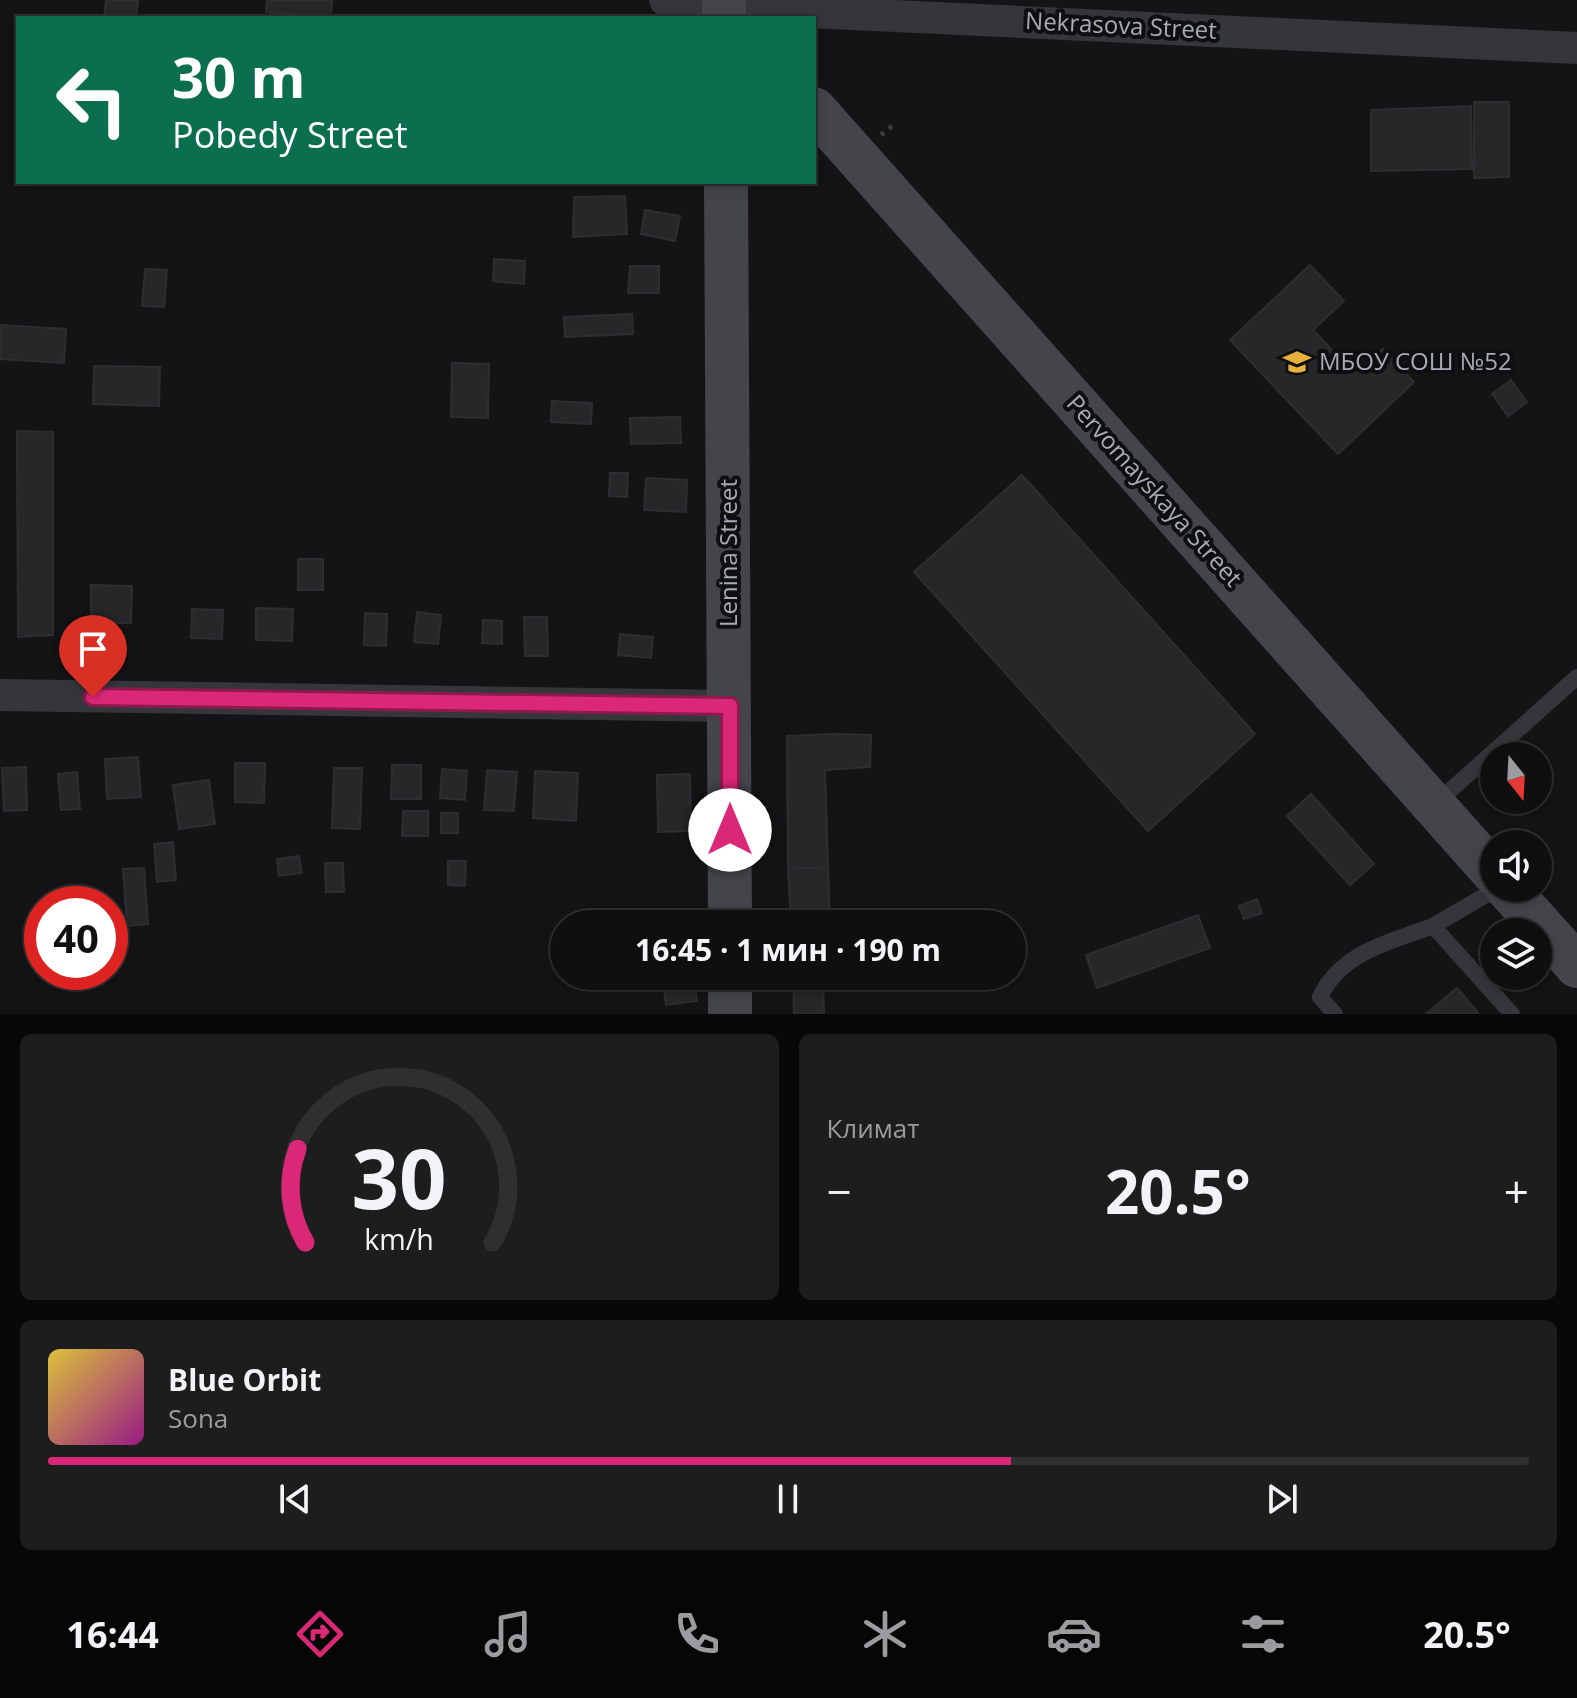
<!DOCTYPE html>
<html lang="ru">
<meta charset="utf-8">
<style>
:root{--surface:#0f0f10;--page:#1d1d1e;--text:#f1f3f6;--muted:#9b9c9f;--line:#2f2f30;--accent:#db2777}
body{margin:0;font-family:"Open Sans",sans-serif;background:var(--page);color:var(--text);height:100vh;display:flex;flex-direction:column;font-size:30px;white-space:nowrap}
*{box-sizing:border-box;margin:0}
p{font-size:26px;color:var(--muted)}
.icon{flex:none;width:44px;height:44px;fill:none;stroke:currentColor;stroke-width:2;stroke-linecap:round;stroke-linejoin:round}
.map{position:relative;height:1014px;overflow:hidden}
.drawer{display:flex;flex-direction:column;gap:20px;padding:20px;background:#080809;flex:1}
.drawer>*{flex:none}
.top-card{position:absolute;left:16px;top:16px;width:800px;height:168px;border-radius:0px;box-shadow:0 4px 12px #0003,0 0 0 2px var(--line);background:#0b6e4f;color:#fff;overflow:hidden}
.needle{width:52px;rotate:162deg}
.fabs{position:absolute;left:1480px;top:742px;display:grid;gap:16px}
.fabs a{display:grid;place-items:center;width:72px;height:72px;border-radius:50%;background:var(--surface);box-shadow:0 4px 12px #0003,0 0 0 2px var(--line);font-size:40px}
.speed{position:absolute;left:24px;top:886px;display:flex;gap:16px;font-size:40px;font-weight:700;text-align:center}
.speed>*{display:grid;place-content:center;width:104px;height:104px;border-radius:50%;background:var(--surface);box-shadow:0 4px 12px #0003,0 0 0 2px var(--line);line-height:1}
.speed .limit{border:12px solid #d22;background:#fff;color:#111}
.pin{position:absolute;display:grid;place-items:center;width:68px;height:68px;color:#fff;margin:-82px -34px;border-radius:50% 50% 50% 0;rotate:-45deg;box-shadow:0 0 8px #0007}
.pin .icon{rotate:45deg}
.me{position:absolute;width:88px;margin:-44px;rotate:0deg;stroke-linejoin:round;filter:drop-shadow(0 0 6px #0008)}
.turn{display:flex;align-items:center;gap:28px;height:168px;padding:0 24px;font-size:36px}
.turn .icon{width:104px;height:104px;stroke-width:2.5}
.turn b{display:block;font-size:56px;line-height:68px}
.big{font-size:60px;font-weight:700;line-height:1.1}
.drawer .widget{flex:1;display:flex;flex-direction:column;justify-content:center;gap:12px;min-width:0;padding:0 28px;border-radius:12px;background:var(--page)}
.drawer .dial{align-items:center;gap:0}
.dial svg{height:208px;overflow:visible;fill:none;stroke:var(--line);stroke-width:7;stroke-linecap:round;text-anchor:middle}
.dial text{fill:var(--text);stroke:none}
.song{display:flex;align-items:center;gap:24px}
.cover{width:96px;height:96px;border-radius:12px;background:linear-gradient(135deg,hsl(50 70% 55%),hsl(310 70% 35%))}
.played{height:8px;border-radius:4px;background:linear-gradient(90deg,var(--accent) 65%,var(--line) 65%)}
.keys{display:flex;justify-content:space-around;direction:ltr}
.heat{display:flex;justify-content:space-between;align-items:center;font-size:44px;direction:ltr}
.drawer .tiles{flex:1;display:grid;gap:20px;grid-template-columns:1fr 1fr}
.widget:last-child{grid-column:span 2}
.trip{position:absolute;left:550px;top:910px;width:476px;height:80px;border-radius:40px;background:var(--surface);box-shadow:0 4px 12px #0003,0 0 0 2px var(--line);font-weight:700;line-height:80px;text-align:center}
.tab-bar{display:flex;height:128px;justify-content:space-around;align-items:center;background:#060606;color:var(--muted)}
.tab-bar .icon{width:56px;height:56px}
.tab-bar .current{color:var(--accent)}
.tab-bar b{font-size:36px;color:var(--text)}
.map>svg:first-child{display:block}
.building{fill:#27272a;stroke:#2e2e32;stroke-width:2}
.lines{fill:none;stroke-linecap:round;stroke-linejoin:round}
.path{stroke:#3b3d41;stroke-width:5;stroke-dasharray:4 6;stroke-linecap:butt}
.lane{stroke:#35363a;stroke-width:16}
.street{stroke:#35363a;stroke-width:32}
.secondary{stroke:#43454a;stroke-width:44}
.route-casing{stroke:#8e194d;stroke-width:20}
.route{stroke:#db2777;stroke-width:14}
.labels{text-anchor:middle;stroke-width:8;stroke-linejoin:round;paint-order:stroke}
.street-label{font-size:24px;fill:#a7abb5;stroke:#0f0f11}
.poi-label{font-size:24px;fill:#a7abb5;stroke:#0f0f11;text-anchor:start}
</style>
<div class="map">
<svg width="1577" height="1014" viewBox="0 0 1577 1014">
<rect width="100%" height="100%" fill="#141416"/>
<!-- building -->
<g class="building">
<polygon points="106,0 138,0 136,18 104,18"/>
<polygon points="267,0 332,0 331,17 266,12"/>
<polygon points="1474,102 1509,102 1509,177 1474,178"/>
<polygon points="1471,106 1472,169 1371,171 1371,110"/>
<polygon points="625,196 627,234 573,237 574,197"/>
<polygon points="645,210 680,216 675,241 641,234"/>
<polygon points="494,259 525,261 524,284 493,281"/>
<polygon points="1310,265 1344,301 1313,330 1355,374 1383,349 1414,382 1338,454 1230,340"/>
<polygon points="630,266 659,266 659,293 628,293"/>
<polygon points="145,269 167,270 164,307 142,306"/>
<polygon points="632,314 633,334 565,337 564,317"/>
<polygon points="0,325 66,329 64,363 0,359"/>
<polygon points="452,363 489,364 488,418 451,417"/>
<polygon points="94,366 160,367 159,406 93,404"/>
<polygon points="1511,380 1527,402 1508,416 1492,394"/>
<polygon points="552,401 592,403 591,424 551,422"/>
<polygon points="680,417 681,443 631,444 630,418"/>
<polygon points="17,431 53,432 53,635 18,637"/>
<polygon points="610,473 628,473 627,497 609,496"/>
<polygon points="1022,475 1255,734 1148,831 914,572"/>
<polygon points="646,478 687,480 686,512 644,510"/>
<rect x="298" y="559" width="25" height="31"/>
<polygon points="91,585 132,586 131,623 91,623"/>
<polygon points="256,608 293,609 292,641 256,640"/>
<polygon points="192,609 223,610 222,639 191,638"/>
<polygon points="417,612 441,615 438,644 414,642"/>
<polygon points="365,613 387,614 386,646 364,645"/>
<polygon points="524,617 547,617 548,656 525,656"/>
<polygon points="483,620 502,621 502,644 482,643"/>
<polygon points="620,634 653,637 651,658 618,655"/>
<polygon points="835,734 871,735 870,767 825,770 828,867 788,869 787,736"/>
<polygon points="138,757 141,797 107,799 105,759"/>
<polygon points="235,763 265,763 264,803 235,802"/>
<polygon points="392,765 421,765 421,799 391,799"/>
<polygon points="26,767 27,810 4,811 2,768"/>
<polygon points="334,768 362,768 360,829 332,828"/>
<polygon points="442,769 467,771 465,800 440,798"/>
<polygon points="487,770 517,772 514,811 484,810"/>
<polygon points="535,771 578,773 576,821 533,818"/>
<polygon points="77,772 80,809 61,810 58,774"/>
<polygon points="690,774 691,831 658,832 657,775"/>
<polygon points="209,780 215,824 179,829 173,785"/>
<polygon points="1311,794 1374,864 1350,885 1287,816"/>
<polygon points="403,811 428,811 428,836 402,836"/>
<rect x="441" y="813" width="17" height="20"/>
<polygon points="173,842 176,880 157,882 154,844"/>
<polygon points="299,856 302,873 279,876 277,859"/>
<polygon points="448,861 466,861 465,886 448,885"/>
<polygon points="325,863 343,863 344,892 326,892"/>
<polygon points="828,867 830,924 791,924 788,869"/>
<polygon points="144,868 148,924 127,926 123,869"/>
<polygon points="1257,899 1262,913 1244,919 1239,906"/>
<polygon points="663,915 697,916 697,924 663,924"/>
<polygon points="1198,915 1210,948 1097,988 1086,955"/>
<polygon points="793,976 823,976 824,1014 794,1014"/>
<polygon points="695,986 697,1001 666,1005 664,989"/>
<polygon points="1457,988 1479,1014 1426,1014"/>
</g>
<g class="lines">
<!-- path -->
<polyline class="path" points="881,135 892,126"/>
<!-- lane -->
<g class="lane">
<polyline points="1435,804 1577,677"/>
<polyline points="1498,888 1433,926 1512,1014"/>
<path d="M1335 1014 1320 997C1341 952 1390 942 1433 926"/>
</g>
<!-- street -->
<g class="street">
<polyline points="665,0 724,8 1577,48"/>
<polyline points="0,695 730,706"/>
</g>
<!-- secondary -->
<g class="secondary">
<polyline points="724,18 724,0"/>
<polyline points="814,109 1494,873"/>
<polyline points="726,182 730,924"/>
<polyline points="1507,888 1577,966"/>
<polyline points="730,1014 730,976"/>
</g>
</g>
<g class="lines">
<!-- route casing -->
<g class="route-casing">
<polyline id="route" points="93,697 730,706 730,830"/>
</g>
<!-- route -->
<use href="#route" class="route"/>
</g>
<!-- icons -->
<defs>
<g id="school-bare" transform="scale(2.16)"><path d="M0-5L7-2L0 1L-7-2ZM-4 1L0 2.5L4 1V4Q0 6-4 4Z" fill="#e6b23c" stroke="#0f0f11" stroke-width="2.5" paint-order="stroke"/></g>
</defs>
<g fill-rule="evenodd">
<use href="#school-bare" x="1297" y="362"/>
</g>
<g class="labels">
<!-- street labels -->
<g class="street-label">
<text transform="translate(1121 26) rotate(3)" y="8">Nekrasova Street</text>
<text transform="translate(1154 491) rotate(48)" y="8">Pervomayskaya Street</text>
<text transform="translate(729 553) rotate(-90)" y="8">Lenina Street</text>
</g>
<!-- poi labels -->
<g class="poi-label">
<text x="1319" y="370">МБОУ СОШ №52</text>
</g>
</g>
</svg>
<div class="fabs">
<a><svg class="needle" viewBox="-14 -14 28 28"><path d="M0-13l5 13h-10z" fill="#e53935"/><path d="M0 13l5-13h-10z" fill="#9b9c9f"/></svg></a>
<a><svg class="icon" aria-label="sound" viewBox="0 0 24 24"><path d="M4 9h4l5-4v14l-5-4H4zM17 9q2 3 0 6"/></svg></a>
<a><svg class="icon" aria-label="layers" viewBox="0 0 24 24"><path d="M12 4l9 5-9 5-9-5zM3 14l9 5 9-5"/></svg></a>
</div>
<div class="speed"><div class="limit">40</div></div>
<div class="pin" style="left:93px;top:697px;background:#d93025"><svg class="icon" aria-label="arrive" viewBox="0 0 24 24"><path d="M6 21V4h12l-3 4 3 4H6"/></svg></div>
<svg class="me" style="left:730px;top:830px" viewBox="-20 -20 40 40"><circle r="19" fill="#fff"/><path d="M0-13L10 11 0 6-10 11z" fill="#db2777"/></svg>
<div class="trip">16:45 · 1 мин · 190 m</div>
<div class="top-card">
<div class="turn"><svg class="icon" aria-label="left" viewBox="0 0 24 24"><path d="M17 20v-9H6M10 6l-5 5 5 5"/></svg><div><b>30 m</b>Pobedy Street</div></div>
</div>
</div>
<section class="drawer">
<div class="tiles">
<div class="widget dial"><svg viewBox="0 0 100 80">
<path d="M14 69A42 42 0 1 1 86 69"/>
<path d="M14 69A42 42 0 0 1 11 33" stroke="#db2777"/>
<text x="50" y="56" font-size="32" font-weight="700">30</text>
<text x="50" y="72" font-size="11">km/h</text>
</svg></div>
<div class="widget"><p>Климат</p>
<div class="heat"><a>−</a><b class="big">20.5°</b><a>+</a></div>
</div>
<div class="widget">
<div class="song"><i class="cover"></i><div><b>Blue Orbit</b><p>Sona</p></div></div>
<div class="played"></div>
<div class="keys"><svg class="icon" aria-label="previous" viewBox="0 0 24 24"><path d="M18 5L8 12l10 7zM5 5v14"/></svg><svg class="icon" aria-label="pause" viewBox="0 0 24 24"><path d="M8 5v14M16 5v14"/></svg><svg class="icon" aria-label="next" viewBox="0 0 24 24"><path d="M6 5l10 7-10 7zM19 5v14"/></svg></div>
</div>
</div>
</section>
<nav class="tab-bar">
<b>16:44</b>
<svg class="icon current" aria-label="directions" viewBox="0 0 24 24"><path d="M12 3l9 9-9 9-9-9zM9 14v-3h6M13 9l2 2-2 2"/></svg>
<svg class="icon" aria-label="music" viewBox="0 0 24 24"><path d="M9 18V5l10-2v13"/><circle cx="6" cy="18" r="3"/><circle cx="16" cy="16" r="3"/></svg>
<svg class="icon" aria-label="phone" viewBox="0 0 24 24"><path d="M5 4h4l2 5-3 2q2 4 5 5l2-3 5 2v4C11 20 4 13 5 4z"/></svg>
<svg class="icon" aria-label="climate" viewBox="0 0 24 24"><path d="M12 3v18M4 7l16 10M4 17L20 7"/></svg>
<svg class="icon" aria-label="car" viewBox="0 0 24 24"><path d="M5 17H2v-5l4-1 3-4h7l3 4 3 1v5h-3M9 17h6M6 11h13"/><circle cx="7" cy="17" r="2"/><circle cx="17" cy="17" r="2"/></svg>
<svg class="icon" aria-label="filters" viewBox="0 0 24 24"><path d="M4 7h16M4 17h16"/><circle cx="9" cy="7" r="2"/><circle cx="15" cy="17" r="2"/></svg>
<b>20.5°</b>
</nav>
